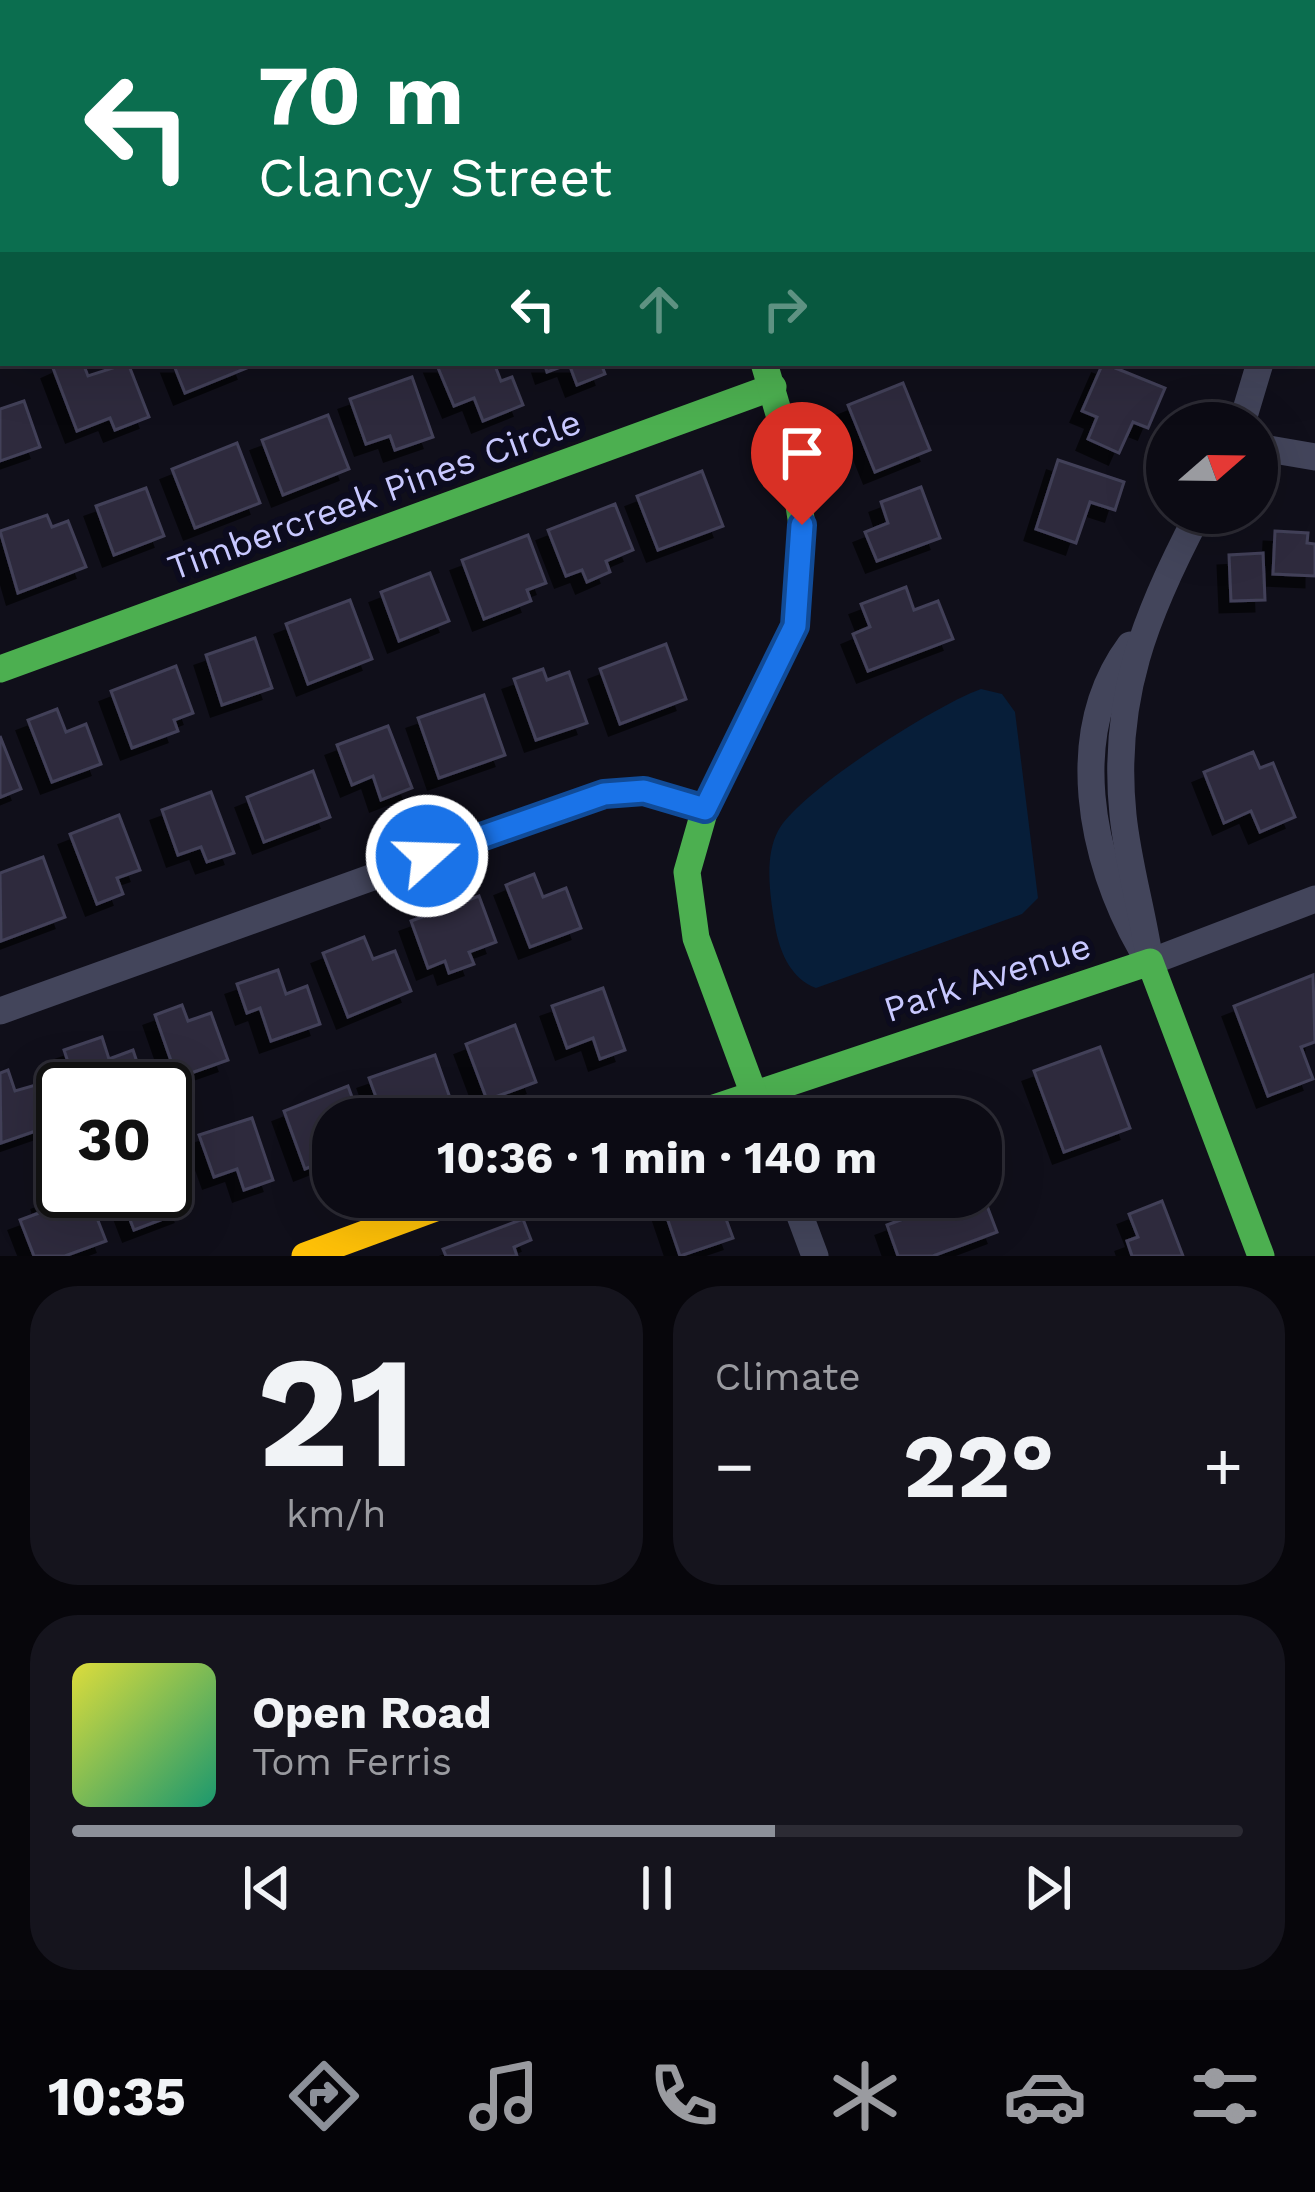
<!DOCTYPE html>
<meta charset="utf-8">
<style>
:root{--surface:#0c0b14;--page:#15141d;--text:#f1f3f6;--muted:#9a9ba0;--line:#2c2b34;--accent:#8c9099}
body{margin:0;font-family:"Work Sans",sans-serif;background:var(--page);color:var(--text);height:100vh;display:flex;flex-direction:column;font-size:45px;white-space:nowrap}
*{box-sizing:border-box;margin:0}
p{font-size:39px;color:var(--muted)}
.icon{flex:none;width:66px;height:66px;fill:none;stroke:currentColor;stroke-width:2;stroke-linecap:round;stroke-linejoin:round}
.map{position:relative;height:1256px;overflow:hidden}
.sheet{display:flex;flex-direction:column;gap:30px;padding:30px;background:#07060b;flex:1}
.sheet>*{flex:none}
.top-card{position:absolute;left:0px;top:0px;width:1317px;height:366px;box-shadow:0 12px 48px #0002,0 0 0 3px var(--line);background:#0b6e4f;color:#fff;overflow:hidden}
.needle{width:78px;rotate:70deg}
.controls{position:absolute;left:1146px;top:402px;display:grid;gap:24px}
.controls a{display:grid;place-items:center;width:132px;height:132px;border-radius:50%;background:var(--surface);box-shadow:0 12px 48px #0002,0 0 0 3px var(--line);font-size:60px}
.speed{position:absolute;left:36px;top:1062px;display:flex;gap:24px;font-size:60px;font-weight:700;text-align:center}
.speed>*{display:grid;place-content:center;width:156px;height:156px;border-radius:50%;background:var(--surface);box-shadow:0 12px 48px #0002,0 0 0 3px var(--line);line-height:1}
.speed .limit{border:6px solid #111;border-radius:18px;background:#fff;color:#111}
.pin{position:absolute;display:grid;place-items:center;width:102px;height:102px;color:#fff;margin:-123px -51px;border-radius:50% 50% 50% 0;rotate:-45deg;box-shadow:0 0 12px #0007}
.pin .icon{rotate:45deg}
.me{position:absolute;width:132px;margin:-66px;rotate:70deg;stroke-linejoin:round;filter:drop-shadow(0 0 9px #0008)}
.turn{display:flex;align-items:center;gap:42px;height:252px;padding:0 60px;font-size:54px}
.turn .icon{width:156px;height:156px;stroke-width:2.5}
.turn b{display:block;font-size:84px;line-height:102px}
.lanes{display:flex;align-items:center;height:114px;padding:0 60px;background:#0003;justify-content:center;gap:60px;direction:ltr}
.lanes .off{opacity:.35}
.big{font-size:90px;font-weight:700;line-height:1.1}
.sheet .widget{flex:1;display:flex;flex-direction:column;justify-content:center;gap:18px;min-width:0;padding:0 42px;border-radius:48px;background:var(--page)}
.sheet .dial{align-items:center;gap:0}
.dial b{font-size:156px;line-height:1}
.song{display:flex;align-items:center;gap:36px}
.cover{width:144px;height:144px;border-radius:18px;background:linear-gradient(135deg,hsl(60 70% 55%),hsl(160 70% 35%))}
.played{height:12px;border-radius:6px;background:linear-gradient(90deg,var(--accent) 60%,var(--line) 60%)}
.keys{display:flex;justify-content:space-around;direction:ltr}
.heat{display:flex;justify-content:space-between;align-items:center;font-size:66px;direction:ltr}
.sheet .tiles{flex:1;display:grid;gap:30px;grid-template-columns:1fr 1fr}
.widget:last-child{grid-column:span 2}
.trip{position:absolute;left:312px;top:1098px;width:690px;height:120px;border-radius:48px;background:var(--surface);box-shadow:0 12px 48px #0002,0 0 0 3px var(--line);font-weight:700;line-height:120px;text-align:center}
.dock{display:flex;height:192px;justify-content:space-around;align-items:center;background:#050408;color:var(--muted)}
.dock .icon{width:84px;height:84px}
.dock .active{color:var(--accent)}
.dock b{font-size:54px;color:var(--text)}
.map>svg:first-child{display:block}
.water{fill:#071e39}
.building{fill:#2d2c3d;stroke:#424059;stroke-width:3;filter:url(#shadow)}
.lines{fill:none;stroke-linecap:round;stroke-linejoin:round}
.street{stroke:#43455b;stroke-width:27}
.fast{stroke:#4caf50;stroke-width:27}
.slow{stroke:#ffc107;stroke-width:27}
.route-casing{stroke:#114b97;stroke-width:30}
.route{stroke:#1a73e8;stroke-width:21}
.labels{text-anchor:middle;stroke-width:12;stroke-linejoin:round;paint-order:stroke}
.street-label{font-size:36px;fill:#c8c8ff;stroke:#0c0b1e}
</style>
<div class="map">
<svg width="1315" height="1256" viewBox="0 0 1315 1256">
<defs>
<filter id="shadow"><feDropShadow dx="-11" dy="11" stdDeviation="0" flood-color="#0009"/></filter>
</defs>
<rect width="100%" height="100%" fill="#100f1a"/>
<!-- water -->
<path class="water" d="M981 689 1002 694 1015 712 1038 898 1022 914 816 988C792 979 781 955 776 931 771 902 763 859 778 831 799 791 938 704 981 689Z"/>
<!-- building -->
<g class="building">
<polygon points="64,363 83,363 88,376 128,363 149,417 115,430 110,418 77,431 53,368"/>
<polygon points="173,363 245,363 247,368 185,393"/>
<polygon points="436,363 494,363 501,381 512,377 523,405 483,421 474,398 454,406"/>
<polygon points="544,363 601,363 605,374 577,385 569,364 547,372"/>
<polygon points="1103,363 1165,388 1148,428 1133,422 1119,453 1088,439 1097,417 1082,411"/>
<polygon points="412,377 433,437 395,450 390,436 366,444 350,399"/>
<polygon points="903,383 930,450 875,472 848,405"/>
<polygon points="24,401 40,447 0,461 0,409"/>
<polygon points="328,415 349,469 283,495 262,440"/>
<polygon points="237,443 260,503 195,528 172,469"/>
<polygon points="1058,460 1124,482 1115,510 1090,502 1076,543 1036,529"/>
<polygon points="702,471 723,526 658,550 637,496"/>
<polygon points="921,487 940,538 877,561 865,532 888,523 881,502"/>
<polygon points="146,488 164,536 114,555 96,506"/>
<polygon points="615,504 633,550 606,561 610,572 587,582 582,570 566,576 548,530"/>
<polygon points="47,515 52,527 68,521 86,567 18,593 0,531"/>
<polygon points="1275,531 1308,533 1307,543 1315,544 1315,576 1273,574"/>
<polygon points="528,535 546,583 527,590 531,601 484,619 462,560"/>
<polygon points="1263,553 1265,600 1231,601 1229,555"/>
<polygon points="430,573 449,621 399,641 381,592"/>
<polygon points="906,587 914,610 938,601 953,639 868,671 853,634 870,627 861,604"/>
<polygon points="350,600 372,659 308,684 286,624"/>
<polygon points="255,638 272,688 222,705 206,655"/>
<polygon points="666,644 686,699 620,724 600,669"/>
<polygon points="176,666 193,713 174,720 178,731 132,748 111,691"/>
<polygon points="543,669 547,680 569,672 587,723 536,740 514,679"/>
<polygon points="484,695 505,755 439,778 418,718"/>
<polygon points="57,709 66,732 86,724 101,764 52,782 28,720"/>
<polygon points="388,726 412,788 381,800 373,776 352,785 337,745"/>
<polygon points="0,736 21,789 1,797 0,794"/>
<polygon points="1253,752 1260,768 1273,763 1295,817 1260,832 1251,811 1224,823 1204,772"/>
<polygon points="313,771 330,817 264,842 247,797"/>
<polygon points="211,792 234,853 207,862 201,847 178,855 162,810"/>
<polygon points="119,815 140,870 117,878 123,894 97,904 70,834"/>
<polygon points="43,857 65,917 1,941 0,873"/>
<polygon points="534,874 543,897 566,888 581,928 530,947 506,885"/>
<polygon points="479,896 496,942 469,952 474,964 449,973 445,961 428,968 411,921"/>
<polygon points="364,937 373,959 395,951 411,991 348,1017 323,953"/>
<polygon points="278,970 286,994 307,986 320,1024 271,1041 260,1008 247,1013 237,984"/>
<polygon points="1313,975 1315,1042 1301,1047 1313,1079 1268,1096 1234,1006"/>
<polygon points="603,988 625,1050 600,1059 593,1038 567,1048 552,1006"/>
<polygon points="182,1005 188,1021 211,1013 228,1060 177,1078 155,1015"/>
<polygon points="515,1025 536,1082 487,1100 466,1044"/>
<polygon points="102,1037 109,1059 133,1050 146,1089 77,1089 64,1050"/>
<polygon points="1100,1047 1130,1128 1064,1152 1034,1071"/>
<polygon points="435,1055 456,1115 384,1119 369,1078"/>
<polygon points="8,1070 15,1091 39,1084 53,1125 1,1143 0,1073"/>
<polygon points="348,1086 360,1119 333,1119 333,1158 305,1169 284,1111"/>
<polygon points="252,1118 273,1180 244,1190 237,1169 214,1177 199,1135"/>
<polygon points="166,1162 184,1211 134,1230 119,1191 165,1191"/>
<polygon points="981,1190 997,1232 933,1256 898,1256 887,1225 962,1197 981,1197"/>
<polygon points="64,1191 71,1201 88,1195 106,1241 65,1256 34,1256 20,1220 47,1210 43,1199"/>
<polygon points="660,1197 718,1197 733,1238 680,1256"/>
<polygon points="1162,1201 1183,1256 1132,1256 1127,1241 1138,1237 1129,1214"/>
<polygon points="523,1219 531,1240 514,1247 517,1256 446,1256 443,1249"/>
</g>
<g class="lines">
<!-- street -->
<g class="street">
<polyline points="629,0 630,3"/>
<polyline points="1266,0 1268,3"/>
<polyline points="0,325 3,324"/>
<polyline points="1242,423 1260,363"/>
<polyline points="1257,447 1315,457"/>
<path d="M1130 645C1065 733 1090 859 1141 948"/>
<path d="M1150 962C1143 913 1128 864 1123 815 1111 699 1146 613 1199 513"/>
<polyline points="1150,962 1315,899"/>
<polyline points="0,1011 604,794 643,791 705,809"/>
<polyline points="793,1197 815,1256"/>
</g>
<!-- fast -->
<g class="fast">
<polyline points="0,669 773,387"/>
<polyline points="681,1119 1150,962 1261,1256"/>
<polyline points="763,1119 696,938 687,872 705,809 795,626 802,525 791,455 764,363"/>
</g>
<!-- slow -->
<polyline class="slow" points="305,1256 465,1197"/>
</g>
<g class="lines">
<!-- route casing -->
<g class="route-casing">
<polyline id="route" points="427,856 604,794 644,791 705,809 795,626 802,525"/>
</g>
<!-- route -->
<use href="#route" class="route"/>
</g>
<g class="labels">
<!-- street labels -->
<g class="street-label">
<text transform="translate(374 494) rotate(-20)" y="13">Timbercreek Pines Circle</text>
<text transform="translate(987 977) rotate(-18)" y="13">Park Avenue</text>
</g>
</g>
</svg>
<div class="controls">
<a><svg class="needle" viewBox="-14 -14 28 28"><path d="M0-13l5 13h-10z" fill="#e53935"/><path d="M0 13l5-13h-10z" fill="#9a9ba0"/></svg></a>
</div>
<div class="speed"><div class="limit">30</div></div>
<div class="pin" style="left:802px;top:525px;background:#d93025"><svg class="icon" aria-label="arrive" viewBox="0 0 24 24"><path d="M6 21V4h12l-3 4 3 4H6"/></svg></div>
<svg class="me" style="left:427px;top:856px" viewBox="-20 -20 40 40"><circle r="17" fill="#1a73e8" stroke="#fff" stroke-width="3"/><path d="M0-11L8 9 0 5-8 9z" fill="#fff"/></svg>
<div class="trip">10:36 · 1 min · 140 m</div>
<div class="top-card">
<div class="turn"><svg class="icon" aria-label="left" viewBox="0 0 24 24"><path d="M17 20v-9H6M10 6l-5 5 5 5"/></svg><div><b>70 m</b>Clancy Street</div></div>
<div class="lanes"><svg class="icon" aria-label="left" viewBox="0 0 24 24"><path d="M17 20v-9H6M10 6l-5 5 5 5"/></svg><svg class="icon off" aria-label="ahead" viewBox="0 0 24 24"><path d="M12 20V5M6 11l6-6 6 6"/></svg><svg class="icon off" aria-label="right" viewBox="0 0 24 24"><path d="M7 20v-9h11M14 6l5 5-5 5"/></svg></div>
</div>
</div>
<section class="sheet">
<div class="tiles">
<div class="widget dial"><b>21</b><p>km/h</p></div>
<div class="widget"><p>Climate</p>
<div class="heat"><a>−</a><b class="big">22°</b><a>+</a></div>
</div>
<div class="widget">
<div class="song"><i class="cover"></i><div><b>Open Road</b><p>Tom Ferris</p></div></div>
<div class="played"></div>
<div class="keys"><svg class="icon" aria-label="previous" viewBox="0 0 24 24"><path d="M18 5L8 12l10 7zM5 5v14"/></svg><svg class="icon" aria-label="pause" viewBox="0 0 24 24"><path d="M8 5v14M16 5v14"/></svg><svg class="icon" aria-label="next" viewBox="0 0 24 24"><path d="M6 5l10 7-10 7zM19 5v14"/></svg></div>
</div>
</div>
</section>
<nav class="dock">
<b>10:35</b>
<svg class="icon active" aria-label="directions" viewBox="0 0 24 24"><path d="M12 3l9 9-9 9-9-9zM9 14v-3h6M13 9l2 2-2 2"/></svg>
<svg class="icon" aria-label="music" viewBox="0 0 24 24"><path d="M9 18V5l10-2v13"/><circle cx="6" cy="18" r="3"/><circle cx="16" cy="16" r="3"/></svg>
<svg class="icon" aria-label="phone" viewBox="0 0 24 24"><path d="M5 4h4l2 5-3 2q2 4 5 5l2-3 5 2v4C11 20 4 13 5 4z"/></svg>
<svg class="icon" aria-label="climate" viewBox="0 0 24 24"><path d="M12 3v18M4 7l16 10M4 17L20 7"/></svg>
<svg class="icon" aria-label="car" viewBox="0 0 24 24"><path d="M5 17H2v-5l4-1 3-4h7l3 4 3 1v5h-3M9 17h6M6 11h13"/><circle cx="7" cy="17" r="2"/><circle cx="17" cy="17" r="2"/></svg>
<svg class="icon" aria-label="filters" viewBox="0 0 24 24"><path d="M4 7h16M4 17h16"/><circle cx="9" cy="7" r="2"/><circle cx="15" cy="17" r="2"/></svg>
</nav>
